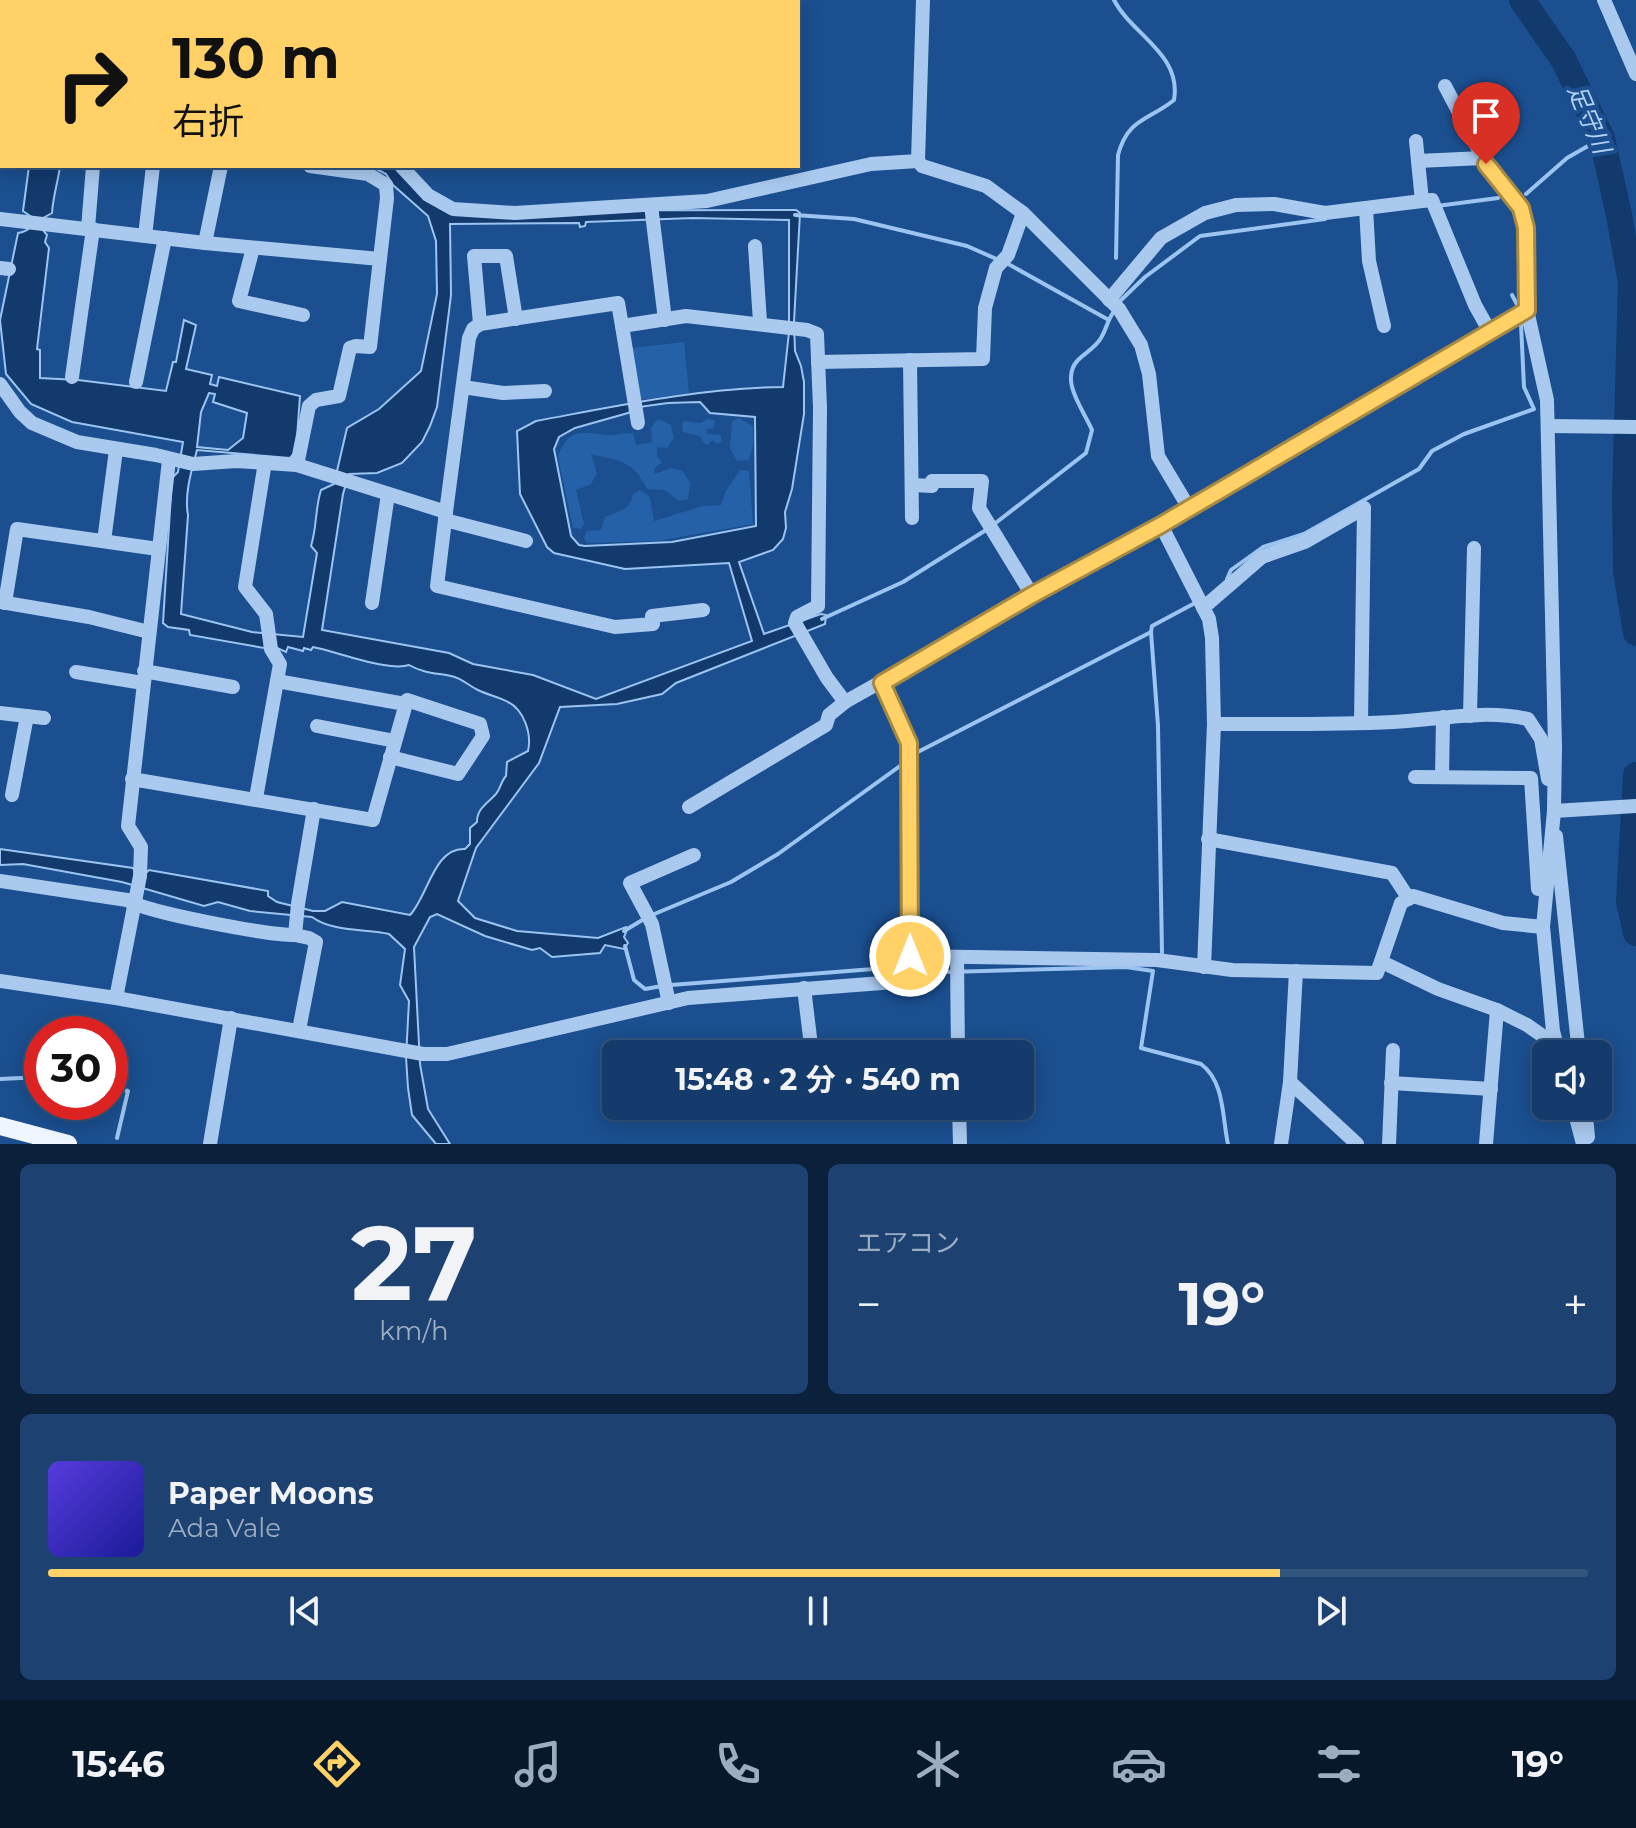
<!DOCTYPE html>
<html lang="ja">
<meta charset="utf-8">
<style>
:root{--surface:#143b6b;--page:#1d4271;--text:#f1f3f6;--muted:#9dadc1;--line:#33557e;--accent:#ffd166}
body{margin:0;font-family:Montserrat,"Noto Sans JP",sans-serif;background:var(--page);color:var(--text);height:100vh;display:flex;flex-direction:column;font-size:30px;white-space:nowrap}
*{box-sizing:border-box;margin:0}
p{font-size:26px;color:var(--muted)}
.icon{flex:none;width:44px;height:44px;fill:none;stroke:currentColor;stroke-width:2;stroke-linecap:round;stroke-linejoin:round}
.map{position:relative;height:1144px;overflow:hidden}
.sheet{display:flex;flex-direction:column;gap:20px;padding:20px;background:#0b203b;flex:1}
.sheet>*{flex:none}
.banner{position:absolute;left:0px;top:0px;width:800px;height:168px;box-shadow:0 4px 20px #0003,0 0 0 2px var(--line);background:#ffd166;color:#111;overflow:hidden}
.controls{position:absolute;left:1532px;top:1040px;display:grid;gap:16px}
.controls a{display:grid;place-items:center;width:80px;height:80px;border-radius:12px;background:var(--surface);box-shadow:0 4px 20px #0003,0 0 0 2px var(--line);font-size:40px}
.speed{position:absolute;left:24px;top:1016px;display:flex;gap:16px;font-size:40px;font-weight:700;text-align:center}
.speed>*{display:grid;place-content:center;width:104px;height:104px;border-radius:50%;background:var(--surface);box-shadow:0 4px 20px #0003,0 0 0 2px var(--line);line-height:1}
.speed .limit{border:12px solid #d22;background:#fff;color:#111}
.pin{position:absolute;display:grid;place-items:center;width:68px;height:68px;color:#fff;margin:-82px -34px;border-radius:50% 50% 50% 0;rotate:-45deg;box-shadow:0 0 8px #0007}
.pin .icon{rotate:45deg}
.me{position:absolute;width:88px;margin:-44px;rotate:0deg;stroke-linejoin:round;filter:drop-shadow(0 0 6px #0008)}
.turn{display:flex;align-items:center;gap:28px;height:168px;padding:0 40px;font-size:36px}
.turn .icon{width:104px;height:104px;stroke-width:2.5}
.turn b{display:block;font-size:56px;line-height:68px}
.big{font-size:60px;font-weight:700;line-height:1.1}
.sheet .card{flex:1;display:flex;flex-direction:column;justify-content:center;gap:12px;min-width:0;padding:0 28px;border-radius:12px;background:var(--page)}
.sheet .dial{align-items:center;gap:0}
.dial b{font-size:104px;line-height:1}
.song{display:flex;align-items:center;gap:24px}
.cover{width:96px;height:96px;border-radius:12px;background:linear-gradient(135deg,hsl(250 70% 55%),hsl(240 70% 35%))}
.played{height:8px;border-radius:4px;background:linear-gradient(90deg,var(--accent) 80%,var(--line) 80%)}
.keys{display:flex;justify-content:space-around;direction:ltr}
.heat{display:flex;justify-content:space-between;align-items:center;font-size:44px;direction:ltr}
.sheet .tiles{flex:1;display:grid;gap:20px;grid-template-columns:1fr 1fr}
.card:last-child{grid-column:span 2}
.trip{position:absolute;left:602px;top:1040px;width:432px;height:80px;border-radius:12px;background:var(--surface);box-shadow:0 4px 20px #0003,0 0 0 2px var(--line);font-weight:700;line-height:80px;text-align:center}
.tab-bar{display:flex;height:128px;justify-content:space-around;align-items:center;background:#08182b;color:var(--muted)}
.tab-bar .icon{width:56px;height:56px}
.tab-bar .current{color:var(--accent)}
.tab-bar b{font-size:36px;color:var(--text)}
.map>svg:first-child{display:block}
.green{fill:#2461a8}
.water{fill:#123a6d;stroke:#9cc4f0;stroke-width:2;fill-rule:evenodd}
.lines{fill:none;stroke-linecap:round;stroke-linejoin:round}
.stream{stroke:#9cc4f0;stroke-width:4}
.river{stroke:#123a6d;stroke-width:26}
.minor{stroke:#a9c9ee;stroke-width:14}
.major{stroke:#f0f6ff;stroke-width:18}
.route-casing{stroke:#a68842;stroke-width:20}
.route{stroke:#ffd166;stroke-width:14}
.labels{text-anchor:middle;stroke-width:8;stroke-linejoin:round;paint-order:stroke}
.water-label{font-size:24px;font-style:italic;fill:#b5d3f5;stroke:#1b4f8f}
</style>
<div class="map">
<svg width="1636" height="1144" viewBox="0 0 1636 1144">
<rect width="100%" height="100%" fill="#1b4f8f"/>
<!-- green -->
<g class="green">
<polygon points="684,342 689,393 639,400 631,348"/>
<polygon points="739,418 753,426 753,445 749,460 737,461 730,448 732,421"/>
<path d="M658 419 671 425 674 438 667 448 657 447V456L662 462 654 469 655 474 671 468 683 471 690 483 688 499 679 501 665 490 647 489C634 461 620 461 591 454L597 473 591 484 576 490 584 524 581 529 573 528 558 457C567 429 582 431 606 435 614 436 624 433 633 433L636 445 652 442 651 428Z"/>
<polygon points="707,419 714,420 715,423 713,429 707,429 707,434 721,435 721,442 717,444 712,440 709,444 705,444 700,436 683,432 682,425 684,421 701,423"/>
<path d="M740 470 749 471 753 524 657 541 587 543 584 538 587 531 601 530 605 517C619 511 631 510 633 494L640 490 650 497 654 521 703 506 721 505 726 491Z"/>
</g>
<!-- water -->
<path class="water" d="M29 166H60C58 182 53 196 52 213L43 218 42 229 47 235 45 242 49 248 37 349 40 350V378L78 380 166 391 173 362H176L184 320 196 325 186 369 212 375 210 384 217 386 219 377 300 396 296 451 290 458 197 450C192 469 184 494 188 515L181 614 252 632 303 637 317 553 311 546C317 527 315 509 321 490L334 484 347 428 379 409 421 371 437 294 436 241 428 216 393 185 386 174 371 166H395L447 211 796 210 800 213 794 322 795 351 801 366 804 382V414L792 489 785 512 786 528 783 539 773 550 739 562 764 634 821 614 826 615 825 624 676 683 662 694 617 704 560 707 539 763 476 848 458 901 475 918 517 931 598 938 626 927 627 930 624 937 628 943 624 949 605 945 600 953 552 957 540 948 532 950 485 936 437 914 430 917 414 947 420 1064 428 1109 450 1144H436L412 1115 408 1088 406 1057 409 1001 400 985 405 949 389 934C366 929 332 932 312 917L250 911 218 902 204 906 122 882 23 864 0 865V849L133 868 135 872 146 873 149 870 268 891V896L277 902 313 911H325L342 902 410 915C428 896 434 847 465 849L470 844V828L477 822C477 808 488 803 496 794 501 788 501 781 506 776L507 762 528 751C532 734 524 710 508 702 499 697 488 695 478 690 469 686 462 678 451 676 436 673 423 673 409 665 388 672 335 651 313 647L311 650 304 648 303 651 288 647 286 652 268 644 264 648 190 635 189 630 168 627 163 623 172 478 178 472 183 442 72 422 31 404 6 374 0 320 18 233C29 231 31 228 33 218L23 211ZM693 218 789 220V332L783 387C700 388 617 406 536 421L517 431 520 494 547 547 554 553 625 569 729 563 752 641 596 699 533 675 473 664 449 653 322 630 343 494 349 474 377 473 402 463 422 442 430 426 437 407 451 295 450 224 579 223 580 227 585 226 586 222ZM209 393 215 394 213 402 247 413 243 438 228 450 197 447 201 412ZM700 402 710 413 755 417 756 526 672 542 585 546 579 545 571 536 554 449 559 437 575 428 628 413 639 407 668 403Z"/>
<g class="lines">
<!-- stream -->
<g class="stream">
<polyline points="379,0 387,0"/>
<path d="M1114 0C1132 35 1182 54 1174 100 1148 121 1128 118 1118 155L1116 258"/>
<polyline points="1526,194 1567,158 1602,138"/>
<polyline points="1437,206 1498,198"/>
<polyline points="795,215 854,219 967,246 1010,265 1107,319"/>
<polyline points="1512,295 1520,310"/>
<polyline points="1119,302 1145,277 1200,236 1325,219"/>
<path d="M993 525 1086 453 1092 430C1083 409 1059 380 1078 360 1085 353 1096 347 1101 338 1107 328 1107 320 1115 310"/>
<polyline points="1227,579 1231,570 1263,547 1304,534 1366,499 1419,469 1432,451 1464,434 1534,409 1524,387 1521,324"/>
<polyline points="822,619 903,582 986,530"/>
<polyline points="1151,632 1158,726 1162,953"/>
<polyline points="912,755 1151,632 1152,626 1195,603"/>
<polyline points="652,915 731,882 778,854 907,761"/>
<polyline points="624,931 644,919"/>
<polyline points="625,946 634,980 645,989 662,986"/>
<path d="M926 966 949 972 1126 967 1153 971 1141 1048 1201 1064C1225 1082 1222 1117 1228 1144"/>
<polyline points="671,985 899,967"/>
<polyline points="0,1079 42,1077"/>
<polyline points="110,1087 128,1091 117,1138"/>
</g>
<!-- river -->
<g class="river">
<polyline points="1522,0 1563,59 1602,138 1619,215 1631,283 1625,495 1626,571 1636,633"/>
<polyline points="1636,775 1629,902 1636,933"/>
</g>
<!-- minor -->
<g class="minor">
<polyline points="325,0 326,2"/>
<polyline points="1604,0 1636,74"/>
<polyline points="104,2 104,0"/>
<polyline points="170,2 170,0"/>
<polyline points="254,2 255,0"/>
<polyline points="1445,86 1483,158 1521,208 1526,228 1527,310"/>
<polyline points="0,107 2,107"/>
<polyline points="1416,141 1422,201 1432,200 1475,305 1490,332"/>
<polyline points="918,161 923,0"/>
<polyline points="1418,161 1483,158"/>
<polyline points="310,166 368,174 386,185"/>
<polyline points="401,166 428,195 453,209 515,213 707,201 871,164 918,161 922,166 986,186 1023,213 1119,309 1141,345 1149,374 1158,456 1189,508"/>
<polyline points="651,205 665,320"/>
<polyline points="1366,208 1369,261 1384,326"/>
<polyline points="0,219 205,243 380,259 370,347 356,346 350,348 339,396 316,400 309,406 297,465"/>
<polyline points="88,228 93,166"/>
<polyline points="145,236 153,166"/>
<polyline points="205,243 221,166"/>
<polyline points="755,246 760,322"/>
<polyline points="253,248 239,301 303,315"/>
<polyline points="380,259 387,198 386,185"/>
<polyline points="0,268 9,269"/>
<polyline points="1109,300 1161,238 1205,213 1236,205 1274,204 1325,213 1422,201"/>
<polyline points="480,324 474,256 506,256 516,319"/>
<polyline points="622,326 638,423"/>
<polyline points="910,360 912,518"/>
<polyline points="818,362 983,359 985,308 996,268 1008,255 1023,213"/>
<polyline points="72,377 93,229"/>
<polyline points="136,382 165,238"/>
<polyline points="0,384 20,412 32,423 77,442 156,455 193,464 236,461 297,465 446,512 469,338 473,329 480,324 618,303 622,326 686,316 807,330 817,334 820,408 818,606 797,617 795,623 827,678 845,702 1161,525 1527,310 1547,400 1555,747 1554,811 1543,927 1503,923 1413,896 1401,903 1377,973 1232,970 1157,960 910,956"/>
<polyline points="463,387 503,393 545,391"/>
<polyline points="1548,426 1636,427"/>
<polyline points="912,485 932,486 932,481 982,481 979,508 1032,595"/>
<polyline points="446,512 437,586 615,627 653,624 652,616 703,610"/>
<polyline points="445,520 526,541"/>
<polyline points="1161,525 1209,619 1212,638 1214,724 1204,967"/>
<polyline points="104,541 116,450"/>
<polyline points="0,602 89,617 149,632"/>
<polyline points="5,603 17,529 158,549"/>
<polyline points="372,603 388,494"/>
<polyline points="1203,608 1262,557 1305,542 1364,508"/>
<polyline points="144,671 233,687"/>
<polyline points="76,672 143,683"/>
<polyline points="277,681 405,704"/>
<polyline points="0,713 44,718"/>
<polyline points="1470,716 1474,548"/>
<polyline points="1361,722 1364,508"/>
<path d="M1214 724C1273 724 1333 725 1393 722 1438 720 1483 709 1528 719L1541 739 1548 779"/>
<polyline points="317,726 395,741"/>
<polyline points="1415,777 1531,778 1538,889"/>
<polyline points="1442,777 1443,717"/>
<polyline points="132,779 373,820 407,700 480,724 483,736 458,774 390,757"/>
<polyline points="12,795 27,716"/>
<polyline points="256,798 280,664 271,649 266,614 245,587 265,462"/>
<polyline points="689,807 826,725 829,715 845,702"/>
<polyline points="1554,811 1636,806"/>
<polyline points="1556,836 1579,1054"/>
<polyline points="1208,839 1392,873 1409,899"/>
<path d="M0 881 127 900C148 913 268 935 295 935"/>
<polyline points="1543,927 1553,1031 1558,1050"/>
<polyline points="957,957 958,1054"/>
<polyline points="1382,962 1438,989 1497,1010 1527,1025 1557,1046"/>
<polyline points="1296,971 1290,1082 1357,1144"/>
<polyline points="0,981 116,998 423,1054 447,1054 688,998 895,982 903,978 910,964 911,762 907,738 882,683"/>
<polyline points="804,988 812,1054"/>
<polyline points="116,998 140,876 141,847 128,826 169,460"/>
<polyline points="669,1003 652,924 630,883 694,855"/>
<polyline points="299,1030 316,942 309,938 295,935 298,904 314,809"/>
<polyline points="1391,1083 1491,1089"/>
<polyline points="959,1106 960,1144"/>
<polyline points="1573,1106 1583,1144"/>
<polyline points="1585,1106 1588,1137"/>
<polyline points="210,1144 231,1018"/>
<polyline points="1281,1144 1290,1082"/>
<polyline points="1389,1144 1393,1050"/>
<polyline points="1486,1144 1497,1010"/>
</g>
<!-- major -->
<polyline class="major" points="0,1126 68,1144"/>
</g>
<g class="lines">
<!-- route casing -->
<g class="route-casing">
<polyline id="route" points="910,956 909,743 882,683 1032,595 1161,525 1527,310 1526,228 1521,208 1486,164"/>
</g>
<!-- route -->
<use href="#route" class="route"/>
</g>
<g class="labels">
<!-- water labels -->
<g class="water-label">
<text transform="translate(1589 119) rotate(67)" y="8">足守川</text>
</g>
</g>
</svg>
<div class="controls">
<a><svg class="icon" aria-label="sound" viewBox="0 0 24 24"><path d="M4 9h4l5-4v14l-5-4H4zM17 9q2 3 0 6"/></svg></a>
</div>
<div class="speed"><div class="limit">30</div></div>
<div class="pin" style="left:1486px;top:164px;background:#d93025"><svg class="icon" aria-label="arrive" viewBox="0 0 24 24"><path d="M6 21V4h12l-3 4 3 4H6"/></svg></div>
<svg class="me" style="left:910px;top:956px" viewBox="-20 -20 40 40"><circle r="17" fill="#ffd166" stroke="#fff" stroke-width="3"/><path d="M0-11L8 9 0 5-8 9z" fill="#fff"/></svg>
<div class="trip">15:48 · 2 分 · 540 m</div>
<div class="banner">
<div class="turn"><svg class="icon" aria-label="right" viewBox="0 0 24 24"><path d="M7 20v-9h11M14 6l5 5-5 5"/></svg><div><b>130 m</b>右折</div></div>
</div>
</div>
<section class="sheet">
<div class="tiles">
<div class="card dial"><b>27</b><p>km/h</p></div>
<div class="card"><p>エアコン</p>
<div class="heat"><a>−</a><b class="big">19°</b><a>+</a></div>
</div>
<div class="card">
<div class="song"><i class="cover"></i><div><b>Paper Moons</b><p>Ada Vale</p></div></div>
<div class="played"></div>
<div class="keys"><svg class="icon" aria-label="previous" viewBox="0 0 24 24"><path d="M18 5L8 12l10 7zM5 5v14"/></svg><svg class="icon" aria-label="pause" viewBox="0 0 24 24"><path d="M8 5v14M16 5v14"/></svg><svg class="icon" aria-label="next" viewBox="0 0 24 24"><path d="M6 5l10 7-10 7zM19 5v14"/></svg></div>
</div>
</div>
</section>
<nav class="tab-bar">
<b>15:46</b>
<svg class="icon current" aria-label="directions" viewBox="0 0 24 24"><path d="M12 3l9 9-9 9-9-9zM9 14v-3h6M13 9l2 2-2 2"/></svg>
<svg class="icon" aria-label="music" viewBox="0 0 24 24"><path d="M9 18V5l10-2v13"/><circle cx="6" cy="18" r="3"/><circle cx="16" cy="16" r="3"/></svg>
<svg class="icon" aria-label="phone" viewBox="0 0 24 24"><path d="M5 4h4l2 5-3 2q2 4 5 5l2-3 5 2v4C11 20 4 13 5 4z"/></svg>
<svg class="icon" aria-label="climate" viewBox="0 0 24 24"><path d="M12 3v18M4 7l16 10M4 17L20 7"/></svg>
<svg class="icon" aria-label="car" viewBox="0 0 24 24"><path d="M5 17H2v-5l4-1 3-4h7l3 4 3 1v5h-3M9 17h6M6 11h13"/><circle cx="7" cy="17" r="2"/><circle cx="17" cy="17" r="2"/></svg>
<svg class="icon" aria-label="filters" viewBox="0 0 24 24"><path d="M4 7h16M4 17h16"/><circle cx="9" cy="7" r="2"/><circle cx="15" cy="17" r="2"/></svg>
<b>19°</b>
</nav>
